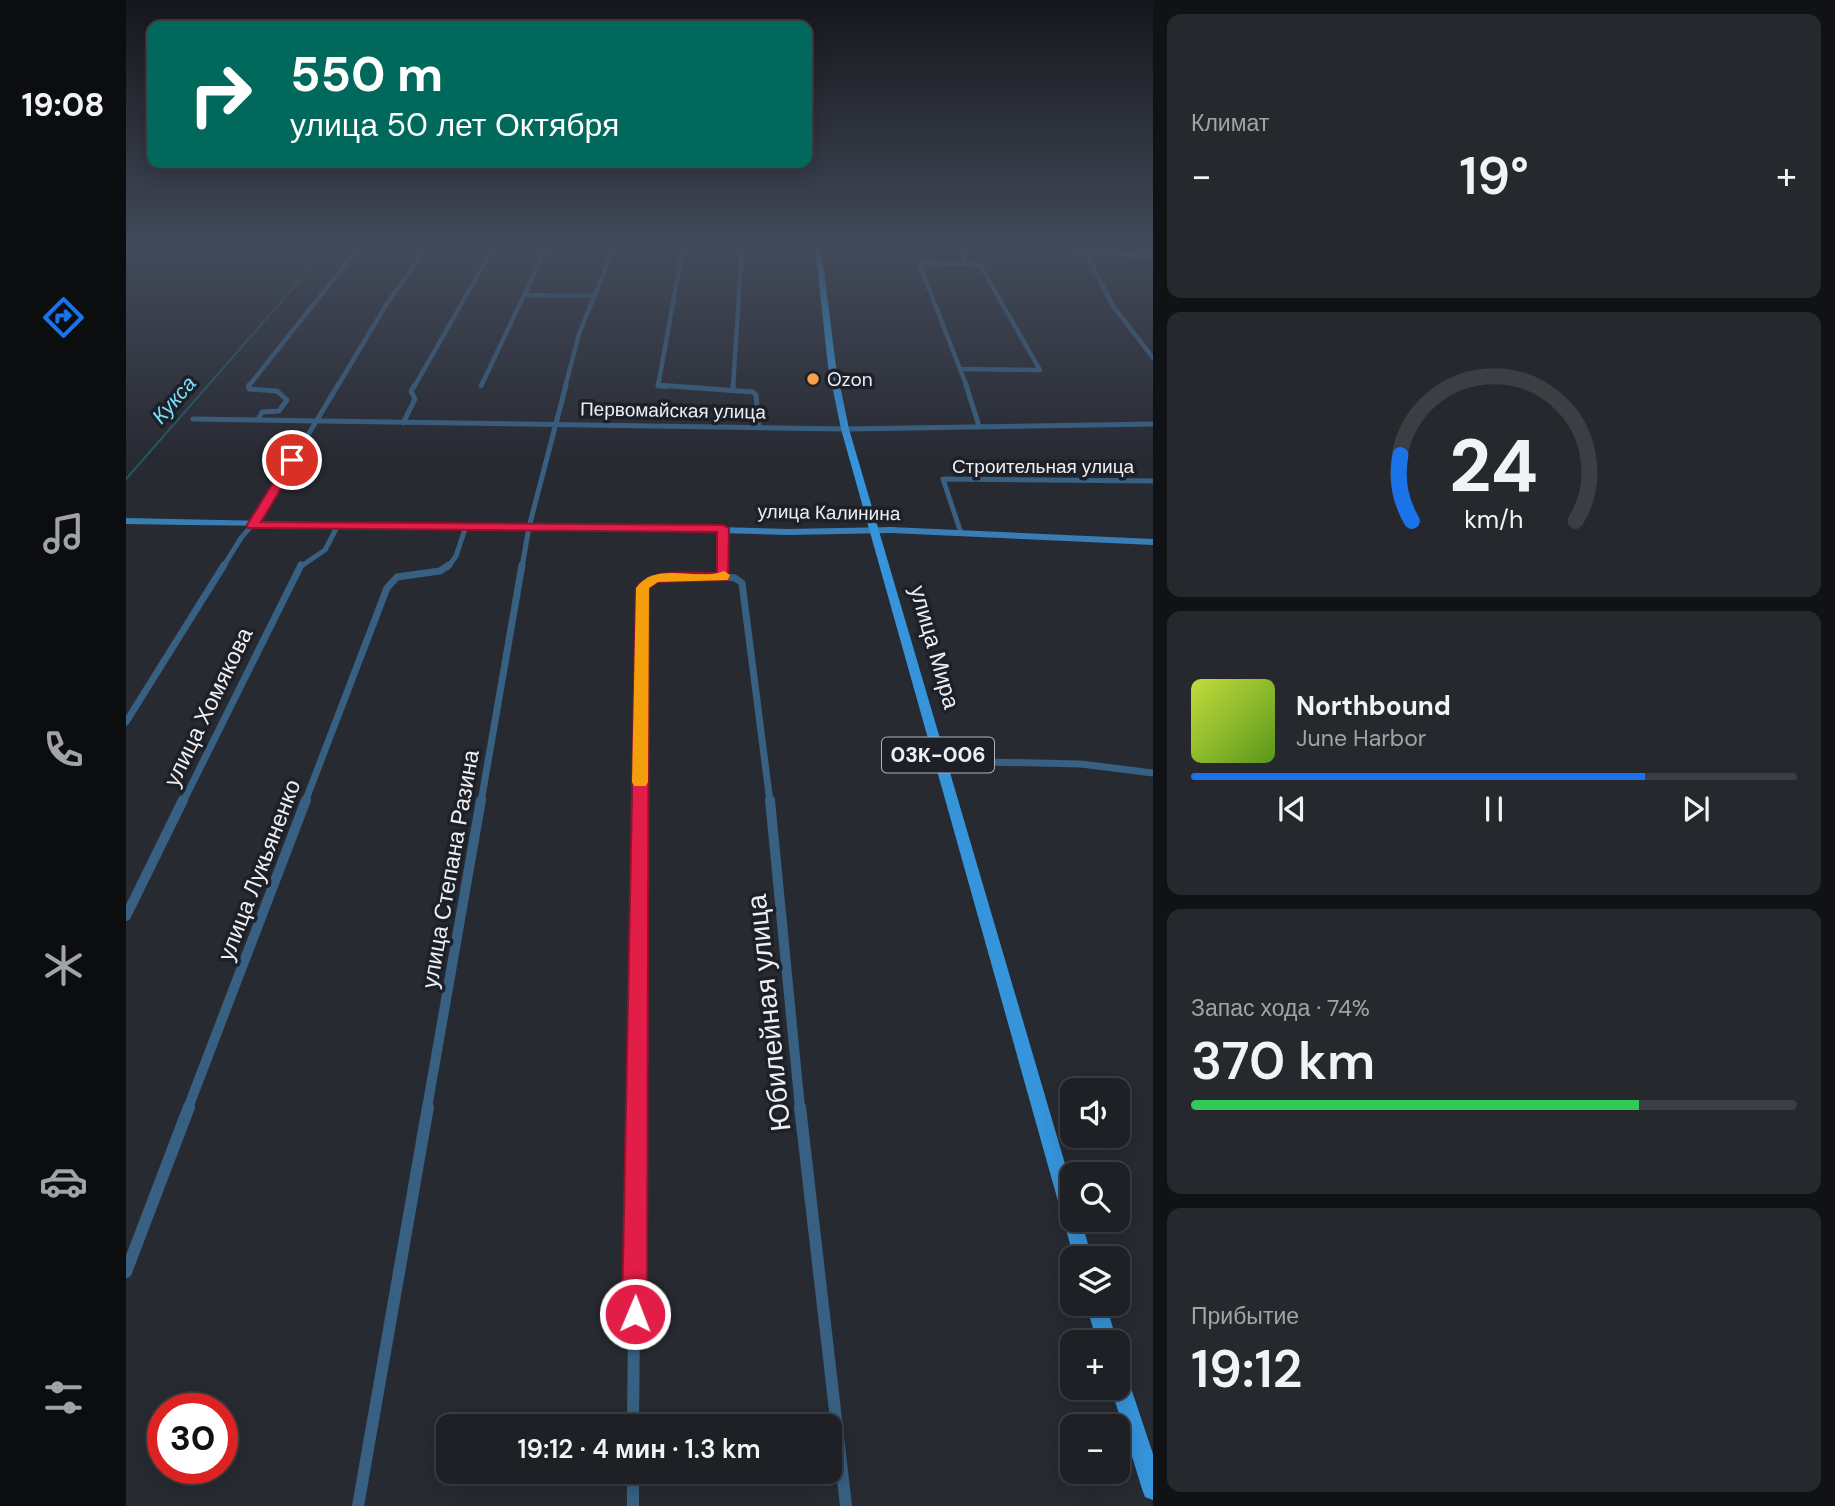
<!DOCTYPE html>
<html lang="ru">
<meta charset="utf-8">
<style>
:root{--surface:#1e2026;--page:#26282e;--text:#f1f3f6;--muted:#a1a3a7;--line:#3c3e43;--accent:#1a73e8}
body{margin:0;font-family:"DM Sans",sans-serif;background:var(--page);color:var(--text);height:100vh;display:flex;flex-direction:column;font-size:26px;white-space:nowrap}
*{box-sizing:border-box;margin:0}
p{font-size:23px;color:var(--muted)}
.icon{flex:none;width:38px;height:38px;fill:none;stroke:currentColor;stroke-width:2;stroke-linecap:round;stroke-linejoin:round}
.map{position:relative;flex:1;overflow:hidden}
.details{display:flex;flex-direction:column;gap:14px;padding:14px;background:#101215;width:682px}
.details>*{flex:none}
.top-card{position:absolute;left:21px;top:21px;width:665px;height:147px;border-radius:14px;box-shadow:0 4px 18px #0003,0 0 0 2px var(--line);background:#00695c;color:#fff;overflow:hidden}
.fabs{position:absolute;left:934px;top:1078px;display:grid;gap:14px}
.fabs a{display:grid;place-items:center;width:70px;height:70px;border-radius:14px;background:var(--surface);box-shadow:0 4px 18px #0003,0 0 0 2px var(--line);font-size:35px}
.speed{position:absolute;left:21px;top:1393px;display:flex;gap:14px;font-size:35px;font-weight:700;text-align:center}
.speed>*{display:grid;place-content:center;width:91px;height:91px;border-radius:50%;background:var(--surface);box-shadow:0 4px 18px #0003,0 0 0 2px var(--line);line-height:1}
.speed .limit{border:10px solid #d22;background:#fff;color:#111}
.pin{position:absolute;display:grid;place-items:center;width:60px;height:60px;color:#fff;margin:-30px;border:4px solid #fff;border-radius:50%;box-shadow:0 2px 7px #0007}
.me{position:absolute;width:77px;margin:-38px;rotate:1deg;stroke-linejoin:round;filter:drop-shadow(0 0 5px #0008)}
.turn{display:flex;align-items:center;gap:24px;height:147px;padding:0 28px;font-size:32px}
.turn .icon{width:91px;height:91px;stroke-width:2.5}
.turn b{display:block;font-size:49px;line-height:60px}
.big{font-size:52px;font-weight:600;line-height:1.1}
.details .widget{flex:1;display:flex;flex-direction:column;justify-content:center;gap:10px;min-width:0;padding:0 24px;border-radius:14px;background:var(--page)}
.details .dial{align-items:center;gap:0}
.dial svg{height:182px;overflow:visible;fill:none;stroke:var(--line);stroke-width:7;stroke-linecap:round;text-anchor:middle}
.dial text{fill:var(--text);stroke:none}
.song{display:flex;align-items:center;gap:21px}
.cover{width:84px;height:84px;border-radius:10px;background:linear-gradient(135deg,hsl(70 70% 55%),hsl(90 70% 35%))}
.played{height:7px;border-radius:4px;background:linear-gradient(90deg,var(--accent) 75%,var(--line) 75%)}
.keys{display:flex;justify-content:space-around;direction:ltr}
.heat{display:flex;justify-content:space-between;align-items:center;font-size:38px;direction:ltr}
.charge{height:10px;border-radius:5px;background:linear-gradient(90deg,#34c759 74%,var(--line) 0)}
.trip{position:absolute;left:310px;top:1414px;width:406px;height:70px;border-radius:14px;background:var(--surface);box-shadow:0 4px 18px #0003,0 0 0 2px var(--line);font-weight:600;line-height:70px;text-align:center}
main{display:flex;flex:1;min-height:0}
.tabs{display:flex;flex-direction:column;width:126px;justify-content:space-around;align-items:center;background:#0c0d0f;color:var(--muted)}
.tabs .icon{width:49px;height:49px}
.tabs .selected{color:var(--accent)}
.tabs b{font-size:32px;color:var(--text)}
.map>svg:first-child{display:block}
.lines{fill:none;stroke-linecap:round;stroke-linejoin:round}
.stream{stroke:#215764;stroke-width:2}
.street-far4{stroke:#376082;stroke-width:4.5}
.street-far3{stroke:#376082;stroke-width:5}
.street-far2{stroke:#376082;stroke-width:7}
.street-far1{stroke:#376082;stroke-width:10}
.street{stroke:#376082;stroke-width:12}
.secondary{fill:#387eb4;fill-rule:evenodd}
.primary{fill:#3694da;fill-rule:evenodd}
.route{fill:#e11d48;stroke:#92132f;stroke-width:2}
.slow{fill:#f59e0b}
.poi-dot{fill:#f99f4d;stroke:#1e2028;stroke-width:2.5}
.labels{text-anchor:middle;stroke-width:7;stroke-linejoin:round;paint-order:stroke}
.far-poi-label{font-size:19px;fill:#eeeff5;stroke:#1e2028;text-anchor:start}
.far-street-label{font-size:19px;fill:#eeeff5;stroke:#1e2028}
.far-water-label{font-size:21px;font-style:italic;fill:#77e0fa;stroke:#1e2028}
.shield{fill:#1e2028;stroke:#b0b1b8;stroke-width:2}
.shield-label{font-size:21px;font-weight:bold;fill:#eeeff5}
.street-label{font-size:23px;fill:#eeeff5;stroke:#1e2028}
.near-street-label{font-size:28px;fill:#eeeff5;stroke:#1e2028}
</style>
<main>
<nav class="tabs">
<b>19:08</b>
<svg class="icon selected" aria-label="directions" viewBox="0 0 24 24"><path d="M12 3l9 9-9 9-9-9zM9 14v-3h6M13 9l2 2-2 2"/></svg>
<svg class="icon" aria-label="music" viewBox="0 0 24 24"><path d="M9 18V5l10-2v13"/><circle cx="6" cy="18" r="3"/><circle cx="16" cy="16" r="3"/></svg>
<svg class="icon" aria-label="phone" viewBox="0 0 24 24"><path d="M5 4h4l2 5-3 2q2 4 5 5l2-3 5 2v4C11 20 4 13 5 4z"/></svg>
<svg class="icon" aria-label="climate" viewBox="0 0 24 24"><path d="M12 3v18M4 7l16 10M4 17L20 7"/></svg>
<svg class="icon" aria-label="car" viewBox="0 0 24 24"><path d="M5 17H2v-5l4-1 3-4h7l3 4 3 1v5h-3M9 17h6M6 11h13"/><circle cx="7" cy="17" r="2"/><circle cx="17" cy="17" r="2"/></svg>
<svg class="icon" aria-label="filters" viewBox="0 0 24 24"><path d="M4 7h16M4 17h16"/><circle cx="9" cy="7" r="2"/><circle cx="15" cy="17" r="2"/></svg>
</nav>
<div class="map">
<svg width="1027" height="1506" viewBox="0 0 1027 1506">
<rect width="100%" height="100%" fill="#282a32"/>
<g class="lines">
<!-- stream -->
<polyline class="stream" points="0,479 203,247"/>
<!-- street-far4 -->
<g class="street-far4">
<polyline points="838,247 838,264 793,263 841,387"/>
<polyline points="957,247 987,306 1027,358"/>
<polyline points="399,295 468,296"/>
<polyline points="835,369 914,370 854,265 838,264"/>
<polyline points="355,386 421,247"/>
<polyline points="122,387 233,247"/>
<polyline points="211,387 260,305 301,247"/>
<polyline points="288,387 368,247"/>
<polyline points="439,387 453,334 488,247"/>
<polyline points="541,387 532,386 557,247"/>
<polyline points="607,387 616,247"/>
</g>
<!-- street-far3 -->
<g class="street-far3">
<polyline points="123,385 123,389 151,391 161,400 153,411 136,412 132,420"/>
<polyline points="532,385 627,392 630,395 633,427"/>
<polyline points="840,385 853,426"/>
<polyline points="607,390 607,385"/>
<polyline points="67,419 719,429 1027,424"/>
<polyline points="277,423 289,399 285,391 289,385"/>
<polyline points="597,528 598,567"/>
<polyline points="835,533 817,479 1027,481"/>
<polyline points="97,567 115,538 132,518 212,385"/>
<polyline points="174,567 199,550 211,527"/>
<polyline points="322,567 330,556 340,526"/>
<polyline points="396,567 403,527 440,385"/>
</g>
<!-- street-far2 -->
<g class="street-far2">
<polyline points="598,565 598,577 609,578 616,583 644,802"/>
<polyline points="0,722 98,565"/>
<polyline points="814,761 955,764 1027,773"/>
<polyline points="57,802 175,565"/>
<polyline points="179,802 261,588 271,577 314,571 323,565"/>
<polyline points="355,802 396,565"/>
<polyline points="514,802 516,588 523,580 532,578 598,577"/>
</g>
<!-- street-far1 -->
<g class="street-far1">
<polyline points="644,800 674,1108"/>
<polyline points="0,916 57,800"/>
<polyline points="62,1108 180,800"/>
<polyline points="301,1108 355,800"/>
<polyline points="510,1108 514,800"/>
</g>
<!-- street -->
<g class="street">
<polyline points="674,1107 720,1506"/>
<polyline points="0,1272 63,1107"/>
<polyline points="507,1426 510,1107"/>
<polyline points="507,1472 507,1506"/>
<polyline points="232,1506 302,1107"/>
</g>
<!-- secondary -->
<g class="secondary">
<polygon points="914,247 936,247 1027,255 1027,259"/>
<polygon points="0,518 183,522 489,524 662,529 765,527 1027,539 1027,545 765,533 662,535 489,530 61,525 0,524"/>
</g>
<!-- primary -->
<g class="primary">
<polygon points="689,247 695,247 710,366 723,429 947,1191 947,1220 955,1220 966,1258 948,1258 715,429 702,366"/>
<polygon points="960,1304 980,1304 991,1342 971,1342"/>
<polygon points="992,1369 999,1372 1002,1379 1027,1454 1027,1500 1019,1497 1016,1489 985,1388 992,1388"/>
</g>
</g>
<!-- sky -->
<linearGradient id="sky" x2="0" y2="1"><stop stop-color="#16171c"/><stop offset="0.54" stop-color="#424a5a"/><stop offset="1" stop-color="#424a5a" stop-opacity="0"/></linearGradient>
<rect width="1027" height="458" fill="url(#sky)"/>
<!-- route -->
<path class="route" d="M166 457 172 460 135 522 597 525 603 528 602 580 532 582 523 588 521 1314 517 1323 509 1327 500 1323 496 1314 510 588C526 566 566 574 591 573V532L122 528 121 525 161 460Z"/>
<!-- slow -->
<path class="slow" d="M598 571 604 575 602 580 532 582 523 588 522 782 520 786H508L506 782 510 588C530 560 570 582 598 571Z"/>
<!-- markers -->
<circle class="poi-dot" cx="687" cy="379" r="7"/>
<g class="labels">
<!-- far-poi labels -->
<g class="far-poi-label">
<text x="701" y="386">Ozon</text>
</g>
<!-- far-street labels -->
<g class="far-street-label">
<text transform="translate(547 410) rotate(1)" y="7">Первомайская улица</text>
<text x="917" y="473">Строительная улица</text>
<text transform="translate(703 512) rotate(1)" y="7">улица Калинина</text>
</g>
<!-- far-water labels -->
<g class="far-water-label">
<text transform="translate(48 400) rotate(-49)" y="7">Кукса</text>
</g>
<!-- shield labels -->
<rect class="shield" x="756" y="737.5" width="112" height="35" rx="5"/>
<g class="shield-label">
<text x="812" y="762">03К-006</text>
</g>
<!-- street labels -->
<g class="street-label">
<text transform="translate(809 647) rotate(74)" y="8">улица Мира</text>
<text transform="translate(82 707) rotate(-64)" y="8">улица Хомякова</text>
<text transform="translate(324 869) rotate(-80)" y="8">улица Степана Разина</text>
<text transform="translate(133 870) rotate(-69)" y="8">улица Лукьяненко</text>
</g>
<!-- near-street labels -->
<g class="near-street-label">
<text transform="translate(642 1013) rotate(-96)" y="10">Юбилейная улица</text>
</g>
</g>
</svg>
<div class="fabs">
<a><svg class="icon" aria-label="sound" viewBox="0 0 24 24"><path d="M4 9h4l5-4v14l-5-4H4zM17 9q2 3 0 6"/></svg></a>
<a><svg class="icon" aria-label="search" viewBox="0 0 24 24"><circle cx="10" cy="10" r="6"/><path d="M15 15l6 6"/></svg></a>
<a><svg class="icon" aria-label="layers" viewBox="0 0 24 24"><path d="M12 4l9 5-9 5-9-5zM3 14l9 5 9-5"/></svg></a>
<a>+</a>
<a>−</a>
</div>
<div class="speed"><div class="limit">30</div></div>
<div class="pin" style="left:166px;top:460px;background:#d93025"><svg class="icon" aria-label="arrive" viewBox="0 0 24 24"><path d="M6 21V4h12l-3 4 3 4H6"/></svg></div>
<svg class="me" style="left:509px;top:1314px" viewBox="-20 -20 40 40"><circle r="17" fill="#e11d48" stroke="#fff" stroke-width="3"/><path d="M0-11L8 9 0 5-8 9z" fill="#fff"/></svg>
<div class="trip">19:12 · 4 мин · 1.3 km</div>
<div class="top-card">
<div class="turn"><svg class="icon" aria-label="right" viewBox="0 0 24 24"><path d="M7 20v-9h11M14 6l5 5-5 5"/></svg><div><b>550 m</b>улица 50 лет Октября</div></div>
</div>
</div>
<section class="details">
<div class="widget"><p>Климат</p>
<div class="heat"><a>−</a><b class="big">19°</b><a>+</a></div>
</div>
<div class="widget dial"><svg viewBox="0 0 100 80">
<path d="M14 69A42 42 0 1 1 86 69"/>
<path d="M14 69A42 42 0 0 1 9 40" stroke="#1a73e8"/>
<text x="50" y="56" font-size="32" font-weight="700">24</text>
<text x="50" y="72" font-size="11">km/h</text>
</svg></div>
<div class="widget">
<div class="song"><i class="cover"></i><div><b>Northbound</b><p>June Harbor</p></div></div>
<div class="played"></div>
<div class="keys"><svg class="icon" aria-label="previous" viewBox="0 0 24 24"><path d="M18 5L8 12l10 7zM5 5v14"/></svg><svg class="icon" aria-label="pause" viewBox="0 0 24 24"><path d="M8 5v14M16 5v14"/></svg><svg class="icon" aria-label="next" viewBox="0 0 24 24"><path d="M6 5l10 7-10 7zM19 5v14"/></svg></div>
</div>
<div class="widget"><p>Запас хода · 74%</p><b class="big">370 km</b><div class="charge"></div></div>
<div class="widget"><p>Прибытие</p><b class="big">19:12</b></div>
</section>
</main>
